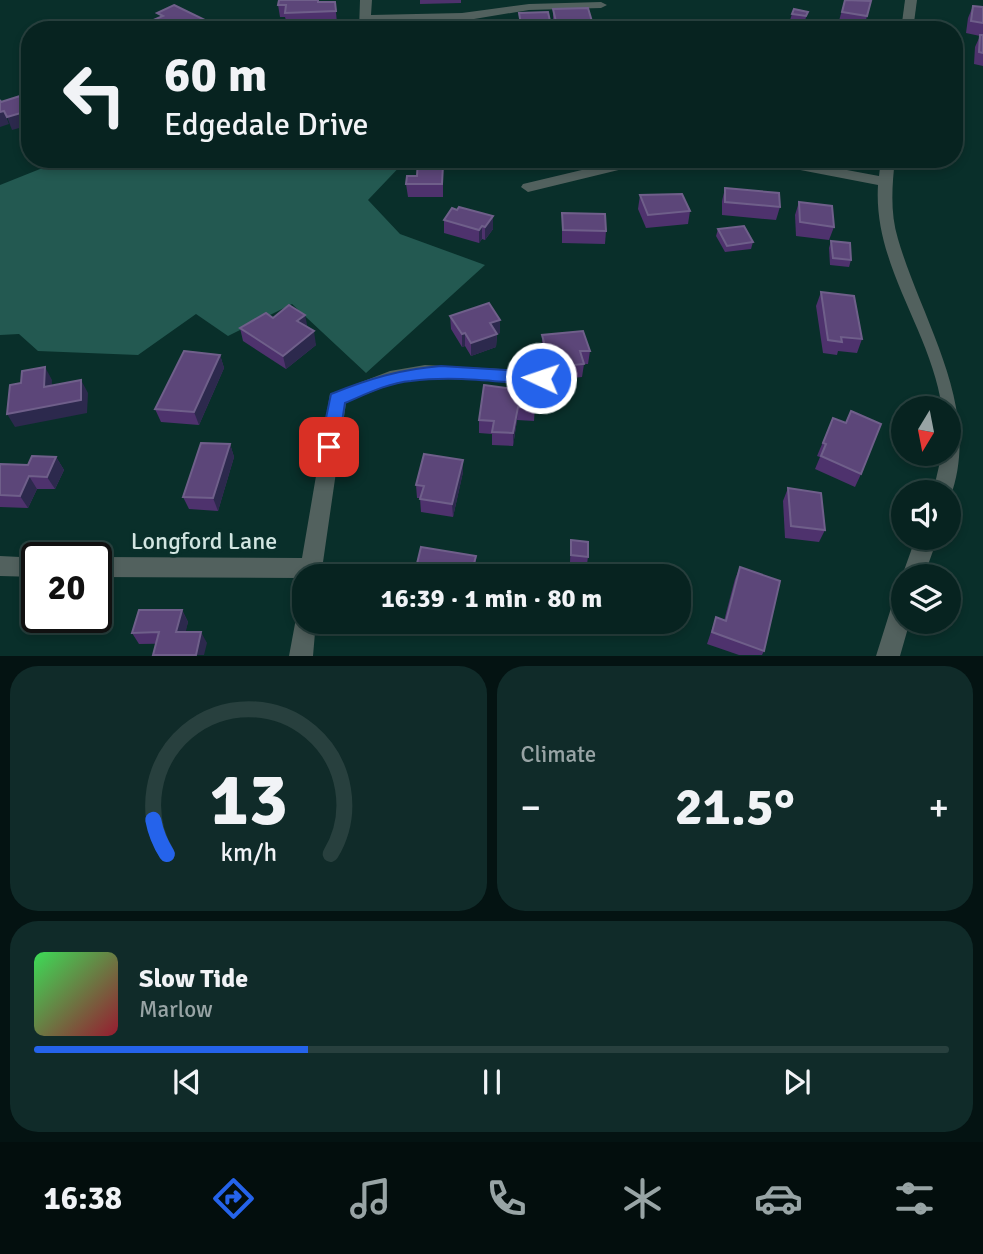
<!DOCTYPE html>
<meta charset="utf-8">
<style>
:root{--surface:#072320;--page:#102b29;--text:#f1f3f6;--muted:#98a4a5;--line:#28403e;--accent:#2563eb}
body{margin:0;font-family:Signika,sans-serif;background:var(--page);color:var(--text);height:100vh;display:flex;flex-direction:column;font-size:26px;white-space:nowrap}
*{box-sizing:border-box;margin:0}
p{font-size:23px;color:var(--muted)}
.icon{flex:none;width:38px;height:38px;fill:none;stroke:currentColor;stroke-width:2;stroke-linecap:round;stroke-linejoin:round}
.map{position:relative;height:656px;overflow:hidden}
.side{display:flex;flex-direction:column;gap:10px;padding:10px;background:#041312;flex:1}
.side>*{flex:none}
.top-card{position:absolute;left:21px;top:21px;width:942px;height:147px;border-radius:28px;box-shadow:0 4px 10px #0003,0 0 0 2px var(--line);background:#072320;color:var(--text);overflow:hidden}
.needle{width:46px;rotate:190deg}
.tools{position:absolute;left:891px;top:396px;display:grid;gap:14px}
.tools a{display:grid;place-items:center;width:70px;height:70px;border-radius:50%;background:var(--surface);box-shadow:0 4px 10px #0003,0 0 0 2px var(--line);font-size:35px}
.speed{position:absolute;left:21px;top:542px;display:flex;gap:14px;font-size:35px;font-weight:700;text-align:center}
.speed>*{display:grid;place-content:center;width:91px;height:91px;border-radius:50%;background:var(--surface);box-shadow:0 4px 10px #0003,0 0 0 2px var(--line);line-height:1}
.speed .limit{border:4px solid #111;border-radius:10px;background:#fff;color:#111}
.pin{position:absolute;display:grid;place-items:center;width:60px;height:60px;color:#fff;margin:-30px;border-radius:14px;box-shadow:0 4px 10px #0006}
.me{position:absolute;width:77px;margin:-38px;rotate:273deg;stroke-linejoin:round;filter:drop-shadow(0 0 5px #0008)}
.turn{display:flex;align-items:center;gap:24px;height:147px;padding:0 28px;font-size:32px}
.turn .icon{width:91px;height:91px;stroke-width:2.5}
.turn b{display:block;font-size:49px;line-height:60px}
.big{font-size:52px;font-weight:800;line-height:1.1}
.side .card{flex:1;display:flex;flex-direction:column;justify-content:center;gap:10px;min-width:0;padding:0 24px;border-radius:28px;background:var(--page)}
.side .dial{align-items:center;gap:0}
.dial svg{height:182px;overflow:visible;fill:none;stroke:var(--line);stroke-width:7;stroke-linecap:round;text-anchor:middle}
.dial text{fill:var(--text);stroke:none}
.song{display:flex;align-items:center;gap:21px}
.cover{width:84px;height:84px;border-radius:10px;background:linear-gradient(135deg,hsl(130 70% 55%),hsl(350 70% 35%))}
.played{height:7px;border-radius:4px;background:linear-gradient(90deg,var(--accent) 30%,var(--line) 30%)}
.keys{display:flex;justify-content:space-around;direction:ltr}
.heat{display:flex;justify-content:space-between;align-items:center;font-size:38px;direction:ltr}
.side .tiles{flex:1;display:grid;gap:10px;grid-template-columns:1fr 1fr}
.card:last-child{grid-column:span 2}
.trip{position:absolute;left:292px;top:564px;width:399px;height:70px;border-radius:28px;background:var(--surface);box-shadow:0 4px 10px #0003,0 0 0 2px var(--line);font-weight:800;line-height:70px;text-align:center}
.tab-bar{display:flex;height:112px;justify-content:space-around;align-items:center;background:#030e0d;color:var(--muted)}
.tab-bar .icon{width:49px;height:49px}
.tab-bar .current{color:var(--accent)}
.tab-bar b{font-size:32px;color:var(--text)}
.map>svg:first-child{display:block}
.green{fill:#235951}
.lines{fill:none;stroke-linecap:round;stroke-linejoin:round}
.minor{fill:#52615e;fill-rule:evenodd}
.wall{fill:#4e326d}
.shaded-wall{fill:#2c294d}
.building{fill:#5c4679;stroke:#6f5f8a;stroke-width:2}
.route{fill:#2563eb;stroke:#184099;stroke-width:2}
.labels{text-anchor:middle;stroke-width:7;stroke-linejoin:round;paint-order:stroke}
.near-street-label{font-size:24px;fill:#d2e5e1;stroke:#092f2a}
</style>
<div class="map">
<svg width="983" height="656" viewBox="0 0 983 656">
<rect width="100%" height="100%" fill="#092f2a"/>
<!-- green -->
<polygon class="green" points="65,159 407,159 368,200 400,234 485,265 366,373 292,304 228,336 196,314 138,355 38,351 19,334 0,335 0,185"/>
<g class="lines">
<!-- minor -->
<g class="minor">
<polygon points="360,0 372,0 371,15 462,13 529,4 601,2 607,5 601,8 529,10 462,21 371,22 371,30 359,30"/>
<polygon points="905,0 917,0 913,30 901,30"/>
<polygon points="628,159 666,159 659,163 635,166 528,192 521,187 523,184"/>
<path d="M757 159H788L879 176 881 159H895C892 186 890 213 898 239 922 322 983 409 950 498L948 492H933L942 453H948V408H942C931 330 873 266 878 185L764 163Z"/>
<path d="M425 365 541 371 548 373 550 378 548 383 541 385C495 382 447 373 401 382 382 387 364 395 346 403L321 576H304V584L300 578 96 577V558H93L96 557 302 558 330 394 390 371Z"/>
<polygon points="916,537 938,537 924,576 903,576 903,578 902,576"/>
<polygon points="0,556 40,558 37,558 37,577 0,576"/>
<polygon points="903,594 903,621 910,621 900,656 876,656 892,605 895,598"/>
<polygon points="304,610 304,621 316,621 313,656 289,656 297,613"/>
</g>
</g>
<!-- wall -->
<g class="wall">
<polygon points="318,0 319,2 335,2 337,23 329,23 330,30 281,30 287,24 285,17 280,17 278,5"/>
<polygon points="406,0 461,0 461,3 420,4 420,0"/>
<polygon points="845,0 867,16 864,28 838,24"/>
<polygon points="973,6 983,7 983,66 974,64 975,47 980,36 966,33 968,18"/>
<polygon points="553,9 592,30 555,30 553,21"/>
<polygon points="808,12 804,23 790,20 792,14"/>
<polygon points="519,13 552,30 520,30"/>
<polygon points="435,165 443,178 443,197 408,197 406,184 417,176"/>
<polygon points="725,188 780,207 776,220 722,215 722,201"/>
<polygon points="640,195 690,211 688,224 646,228 638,209"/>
<polygon points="799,202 834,227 829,240 796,236 795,215"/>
<polygon points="562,213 606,231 605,244 562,243"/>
<polygon points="493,216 493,229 485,240 482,239 479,243 444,233 444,220"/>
<polygon points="718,229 753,242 751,249 725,252 716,236"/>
<polygon points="831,241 851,260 849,267 830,265 829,248"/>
<polygon points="821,292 862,339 857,353 838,351 837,355 823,353 816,306"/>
<polygon points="450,316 500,333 497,334 496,347 471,356 465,346 462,347 451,329"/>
<polygon points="273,318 308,328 316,345 286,369 243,341 240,328"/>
<polygon points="542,335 590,351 588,364 584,364 582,377 553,380 550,370 547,370 542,348"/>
<polygon points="220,355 224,368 199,425 161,422 155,409"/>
<polygon points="536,392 534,421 517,420 513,446 492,445 492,434 479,433 479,420"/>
<polygon points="833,418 861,474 855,487 815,469 820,457 817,456"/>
<polygon points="230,444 234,457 218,511 189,509 183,497"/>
<polygon points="56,457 64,470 55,489 37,489 28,508 0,507 0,464 28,465"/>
<polygon points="463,460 463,472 453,517 421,512 420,498 417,498 416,485"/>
<polygon points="788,488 825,530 819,542 785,538 783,501"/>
<polygon points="571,540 588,557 587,564 570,562"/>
<polygon points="476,556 476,568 474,576 414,576"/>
<polygon points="740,567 764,651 762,655 739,655 707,644 716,617 724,621 735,579"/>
<polygon points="182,610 188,622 185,632 207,643 139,644 132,633"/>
</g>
<!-- shaded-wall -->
<g class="shaded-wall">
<polygon points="203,19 206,30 184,30"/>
<polygon points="593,25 592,30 571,30 571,28"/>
<polygon points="4,111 9,124 0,127 0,112"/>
<polygon points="28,111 30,116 30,125 12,130 7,117"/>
<polygon points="493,216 493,229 485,240 485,227"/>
<polygon points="482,226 482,239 479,243 479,230"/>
<polygon points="305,315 308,329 297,321"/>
<polygon points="500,320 500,333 497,334 496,347 471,356 471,343 490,323"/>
<polygon points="314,331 316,345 286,369 283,356"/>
<polygon points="465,333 465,346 462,347 462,334"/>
<polygon points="220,355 224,368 199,425 194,412"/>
<polygon points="45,367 52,380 51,400 44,387"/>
<polygon points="81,380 88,393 87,413 15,427 7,414"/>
<polygon points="518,407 517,420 513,446 513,433"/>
<polygon points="230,444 234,457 218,511 213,498"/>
<polygon points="56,457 64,470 55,489 47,477"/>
<polygon points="463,460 463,472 453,517 452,504"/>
<polygon points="29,476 37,489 28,508 20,496"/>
<polygon points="476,556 476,568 474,576 471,576"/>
<polygon points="182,610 188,622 183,644 176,632"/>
<polygon points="201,632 207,643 204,655 196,655"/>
</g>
<!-- building -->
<g class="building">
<polygon points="279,0 318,0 318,2 335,2 336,11 285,13 286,5 278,5"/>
<polygon points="845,0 871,1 867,16 842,12"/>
<polygon points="174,5 203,19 184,30 130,30 163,16 157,13"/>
<polygon points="973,6 983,7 983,23 971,21"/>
<polygon points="588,8 593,25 571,28 571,30 558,30 553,9"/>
<polygon points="794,9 808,12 806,16 792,14"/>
<polygon points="548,12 552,30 522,30 519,13"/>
<polygon points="449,20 483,21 484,30 449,30"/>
<polygon points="329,22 328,30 281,30 283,25"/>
<polygon points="398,22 441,22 442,30 398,30"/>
<polygon points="827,25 841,30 825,30"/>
<polygon points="980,35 983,35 983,53 979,52"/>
<polygon points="20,96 28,111 7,117 4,111 0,112 0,100 1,102"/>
<polygon points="418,159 434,159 434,165 443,165 442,184 406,184 407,176 417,176"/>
<polygon points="725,188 779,193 780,207 725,202"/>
<polygon points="682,194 690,211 648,215 640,195"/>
<polygon points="799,202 832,206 834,227 800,222"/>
<polygon points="459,207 493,216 485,227 482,226 479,230 444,220 452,208 457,210"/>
<polygon points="562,213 605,214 606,231 563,230"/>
<polygon points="744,226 753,242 727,246 718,229"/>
<polygon points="831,241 850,243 851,260 833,258"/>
<polygon points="821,292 854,296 862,339 841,337 842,342 828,340"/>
<polygon points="489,303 500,320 490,323 497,334 471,343 465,333 462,334 450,316"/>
<polygon points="289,305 305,315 297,321 314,331 283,356 240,328 266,313 273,318"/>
<polygon points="583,331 590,351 580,351 584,364 554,367 551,357 548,357 542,335"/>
<polygon points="184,351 220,355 194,412 155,409"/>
<polygon points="45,367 44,387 81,380 81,400 7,414 10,385 21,383 22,371"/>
<polygon points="484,385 536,392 534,408 518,407 513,433 492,432 494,421 479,420"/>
<polygon points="851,411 881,424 861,474 821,456 826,444 823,443 833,418 846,423"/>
<polygon points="201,443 230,444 213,498 183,497"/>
<polygon points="424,454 463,460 452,504 420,499 424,486 416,485"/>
<polygon points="32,456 56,457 47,477 29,476 20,496 0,495 0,464 28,465"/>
<polygon points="788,488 821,493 825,530 791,526"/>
<polygon points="571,540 588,542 588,557 571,555"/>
<polygon points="421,547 476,556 471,575 456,573 456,576 414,576"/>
<polygon points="740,567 780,581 764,651 712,632 716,617 726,621"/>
<polygon points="139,610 182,610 176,632 201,632 196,655 153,655 159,632 132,633"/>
</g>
<!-- route -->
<path class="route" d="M441 366 541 372 550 378 541 385C499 382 454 375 411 381 388 383 366 394 345 403L338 447 336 452 329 455 323 452 320 447 331 394C368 379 401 369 441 366Z"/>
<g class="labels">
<!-- near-street labels -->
<g class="near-street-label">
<text x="204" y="549">Longford Lane</text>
</g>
</g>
</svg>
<div class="tools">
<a><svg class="needle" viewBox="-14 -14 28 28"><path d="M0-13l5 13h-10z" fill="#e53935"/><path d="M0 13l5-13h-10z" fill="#98a4a5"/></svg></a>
<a><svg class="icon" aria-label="sound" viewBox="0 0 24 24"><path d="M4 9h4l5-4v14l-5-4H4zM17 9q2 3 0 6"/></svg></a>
<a><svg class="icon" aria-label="layers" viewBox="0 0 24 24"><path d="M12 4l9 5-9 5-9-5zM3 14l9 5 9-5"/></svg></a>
</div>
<div class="speed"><div class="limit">20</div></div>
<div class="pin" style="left:329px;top:447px;background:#d93025"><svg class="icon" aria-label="arrive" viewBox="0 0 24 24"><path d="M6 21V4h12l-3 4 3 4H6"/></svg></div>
<svg class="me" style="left:541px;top:378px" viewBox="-20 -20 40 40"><circle r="17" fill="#2563eb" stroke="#fff" stroke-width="3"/><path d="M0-11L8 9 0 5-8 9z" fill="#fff"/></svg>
<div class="trip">16:39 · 1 min · 80 m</div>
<div class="top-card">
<div class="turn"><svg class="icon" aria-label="left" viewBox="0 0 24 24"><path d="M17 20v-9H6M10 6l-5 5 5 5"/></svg><div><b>60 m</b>Edgedale Drive</div></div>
</div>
</div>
<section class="side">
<div class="tiles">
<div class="card dial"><svg viewBox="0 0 100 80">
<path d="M14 69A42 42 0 1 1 86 69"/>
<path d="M14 69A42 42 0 0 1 8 54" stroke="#2563eb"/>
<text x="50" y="56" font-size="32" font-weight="700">13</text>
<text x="50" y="72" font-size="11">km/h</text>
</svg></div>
<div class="card"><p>Climate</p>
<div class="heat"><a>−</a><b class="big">21.5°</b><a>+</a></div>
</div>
<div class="card">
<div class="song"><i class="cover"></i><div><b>Slow Tide</b><p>Marlow</p></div></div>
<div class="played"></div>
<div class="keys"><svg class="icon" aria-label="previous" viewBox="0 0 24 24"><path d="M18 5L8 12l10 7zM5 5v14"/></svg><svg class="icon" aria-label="pause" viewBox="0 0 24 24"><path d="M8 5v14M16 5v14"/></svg><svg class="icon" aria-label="next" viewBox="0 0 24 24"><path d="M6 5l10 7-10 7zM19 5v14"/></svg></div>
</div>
</div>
</section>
<nav class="tab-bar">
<b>16:38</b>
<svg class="icon current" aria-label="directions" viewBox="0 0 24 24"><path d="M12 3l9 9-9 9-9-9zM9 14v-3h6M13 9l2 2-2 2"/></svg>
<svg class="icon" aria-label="music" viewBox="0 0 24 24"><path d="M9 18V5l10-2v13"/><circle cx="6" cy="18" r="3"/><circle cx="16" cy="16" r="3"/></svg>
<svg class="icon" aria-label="phone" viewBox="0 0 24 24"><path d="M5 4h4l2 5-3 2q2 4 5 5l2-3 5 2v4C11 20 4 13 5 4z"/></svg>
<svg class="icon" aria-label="climate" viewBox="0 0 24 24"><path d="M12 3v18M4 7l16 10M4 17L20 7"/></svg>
<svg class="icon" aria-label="car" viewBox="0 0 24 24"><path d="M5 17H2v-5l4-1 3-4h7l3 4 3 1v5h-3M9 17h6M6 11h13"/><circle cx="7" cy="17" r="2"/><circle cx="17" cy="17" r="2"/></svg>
<svg class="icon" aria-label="filters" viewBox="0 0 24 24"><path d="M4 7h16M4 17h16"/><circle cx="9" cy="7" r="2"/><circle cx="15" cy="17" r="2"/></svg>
</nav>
